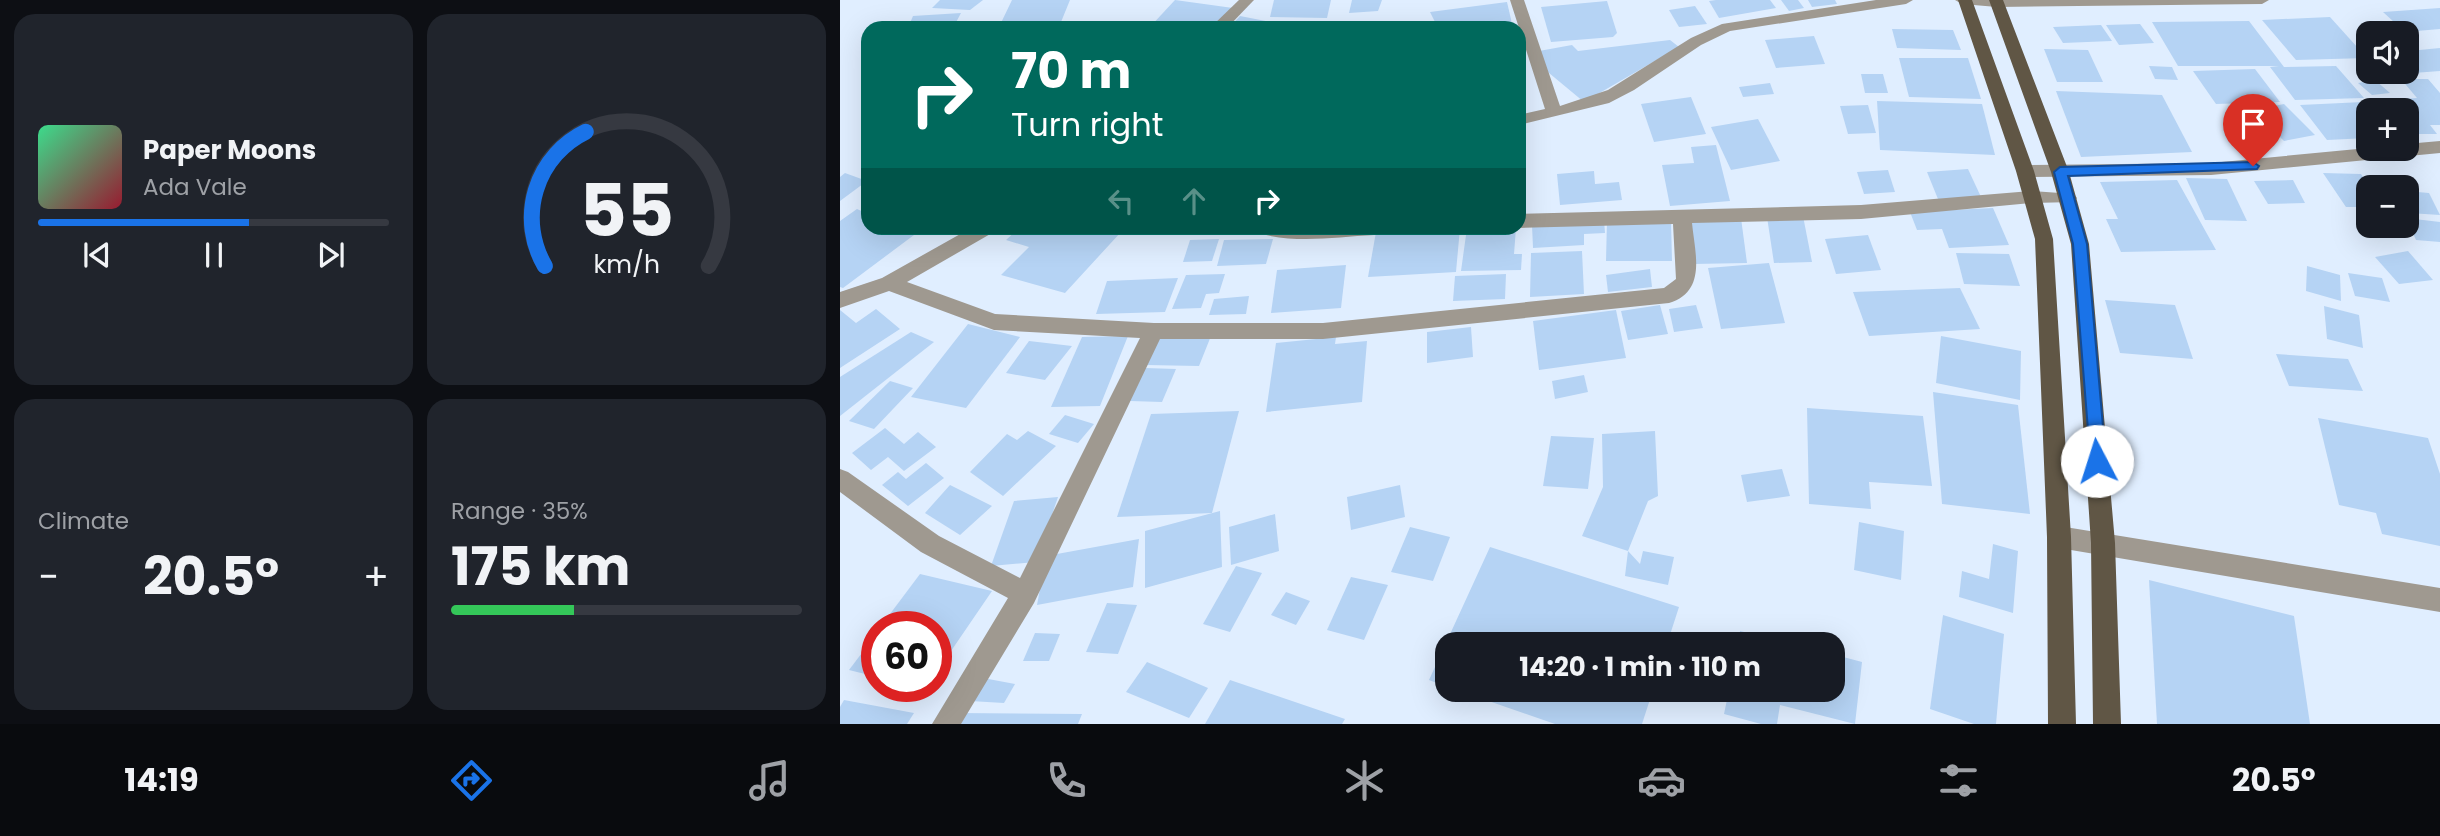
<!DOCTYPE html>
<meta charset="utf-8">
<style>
:root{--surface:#171b24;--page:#20242c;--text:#f1f3f6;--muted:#9ea1a6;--line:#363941;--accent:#1a73e8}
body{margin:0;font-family:Poppins,sans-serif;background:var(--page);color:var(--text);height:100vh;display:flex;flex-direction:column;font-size:26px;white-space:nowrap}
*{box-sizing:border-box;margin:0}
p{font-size:23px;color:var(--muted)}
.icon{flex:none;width:38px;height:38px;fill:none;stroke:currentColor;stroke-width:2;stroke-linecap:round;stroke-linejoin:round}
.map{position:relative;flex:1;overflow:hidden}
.drawer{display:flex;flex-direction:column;gap:14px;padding:14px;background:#0d0f14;width:840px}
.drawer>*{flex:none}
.hud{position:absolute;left:21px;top:21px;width:665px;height:214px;border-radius:21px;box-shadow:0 7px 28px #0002;background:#00695c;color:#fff;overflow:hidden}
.controls{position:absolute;left:1516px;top:21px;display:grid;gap:14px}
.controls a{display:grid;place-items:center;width:63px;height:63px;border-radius:14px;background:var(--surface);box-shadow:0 7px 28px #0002;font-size:35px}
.speed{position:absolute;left:21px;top:611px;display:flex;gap:14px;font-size:35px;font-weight:700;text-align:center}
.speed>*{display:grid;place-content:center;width:91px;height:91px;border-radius:50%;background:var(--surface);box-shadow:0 7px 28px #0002;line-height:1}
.speed .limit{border:10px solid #d22;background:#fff;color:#111}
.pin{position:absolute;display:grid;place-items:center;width:60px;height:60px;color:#fff;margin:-72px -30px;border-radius:50% 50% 50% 0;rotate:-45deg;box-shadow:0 0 7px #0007}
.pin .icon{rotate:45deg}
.me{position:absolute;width:77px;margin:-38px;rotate:355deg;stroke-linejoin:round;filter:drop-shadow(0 0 5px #0008)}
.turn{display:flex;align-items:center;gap:24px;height:147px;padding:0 35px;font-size:32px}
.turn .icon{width:91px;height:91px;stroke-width:2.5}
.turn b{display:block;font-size:49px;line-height:60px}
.lanes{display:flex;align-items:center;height:66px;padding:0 35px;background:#0003;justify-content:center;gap:35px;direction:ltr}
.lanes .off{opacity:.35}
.big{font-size:52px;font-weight:700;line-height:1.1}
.drawer .widget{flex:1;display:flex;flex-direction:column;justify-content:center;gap:10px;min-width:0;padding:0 24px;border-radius:21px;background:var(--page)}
.drawer .dial{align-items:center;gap:0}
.dial svg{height:182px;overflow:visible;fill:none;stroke:var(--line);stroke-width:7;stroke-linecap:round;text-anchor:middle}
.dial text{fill:var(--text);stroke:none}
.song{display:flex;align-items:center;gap:21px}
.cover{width:84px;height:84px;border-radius:10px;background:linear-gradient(135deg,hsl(150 70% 55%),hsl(350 70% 35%))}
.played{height:7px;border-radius:4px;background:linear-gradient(90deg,var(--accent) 60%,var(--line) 60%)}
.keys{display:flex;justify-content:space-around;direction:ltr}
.heat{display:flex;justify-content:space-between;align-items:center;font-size:38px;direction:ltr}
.charge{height:10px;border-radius:5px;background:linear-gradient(90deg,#34c759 35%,var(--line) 0)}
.drawer .tiles{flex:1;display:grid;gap:14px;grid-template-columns:repeat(2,1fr)}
.trip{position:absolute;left:595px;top:632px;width:410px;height:70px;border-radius:21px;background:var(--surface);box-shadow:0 7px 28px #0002;font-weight:700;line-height:70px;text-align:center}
.tabs{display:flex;height:112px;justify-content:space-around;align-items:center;background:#090b0e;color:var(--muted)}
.tabs .icon{width:49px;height:49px}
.tabs .active{color:var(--accent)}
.tabs b{font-size:32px;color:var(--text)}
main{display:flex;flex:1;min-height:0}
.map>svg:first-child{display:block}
.building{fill:#b5d3f4}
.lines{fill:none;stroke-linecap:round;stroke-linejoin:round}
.street{fill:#9f9990;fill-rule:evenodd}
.primary{fill:#605645;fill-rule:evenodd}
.route{fill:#1a73e8;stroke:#114b97;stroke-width:2}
</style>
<main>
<section class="drawer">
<div class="tiles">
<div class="widget">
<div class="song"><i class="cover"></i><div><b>Paper Moons</b><p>Ada Vale</p></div></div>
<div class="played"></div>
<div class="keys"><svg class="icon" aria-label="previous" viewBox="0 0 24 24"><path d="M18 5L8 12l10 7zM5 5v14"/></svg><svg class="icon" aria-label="pause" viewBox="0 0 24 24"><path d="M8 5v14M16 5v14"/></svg><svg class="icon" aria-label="next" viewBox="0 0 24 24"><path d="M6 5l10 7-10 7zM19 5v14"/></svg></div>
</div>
<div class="widget dial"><svg viewBox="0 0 100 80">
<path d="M14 69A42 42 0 1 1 86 69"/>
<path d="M14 69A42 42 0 0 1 32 10" stroke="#1a73e8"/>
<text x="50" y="56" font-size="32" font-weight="700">55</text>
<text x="50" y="72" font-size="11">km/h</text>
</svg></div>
<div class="widget"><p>Climate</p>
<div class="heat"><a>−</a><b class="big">20.5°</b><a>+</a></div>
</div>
<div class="widget"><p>Range · 35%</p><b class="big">175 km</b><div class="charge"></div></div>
</div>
</section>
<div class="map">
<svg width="1600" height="724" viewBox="0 0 1600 724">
<rect width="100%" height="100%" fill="#e0eeff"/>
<!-- building -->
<g class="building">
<polygon points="100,0 143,0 130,10 92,8"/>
<polygon points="172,0 230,0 221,22 159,27"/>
<polygon points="335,0 393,8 372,28 309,28"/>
<polygon points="434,0 491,0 487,18 430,17"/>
<polygon points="512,0 542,0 538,11 509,13"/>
<polygon points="876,0 930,0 936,8 879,18 869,1"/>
<polygon points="941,0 958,0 964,8 949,11"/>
<polygon points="968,0 995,0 997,4 972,7"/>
<polygon points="767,1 777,33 773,37 711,42 701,7"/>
<polygon points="667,2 673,28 598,28 590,12"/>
<polygon points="855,6 867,24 839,27 829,10"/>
<polygon points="1600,8 1600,29 1565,32 1543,12"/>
<polygon points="121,13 113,28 68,28 73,16"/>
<polygon points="400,16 456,27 456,28 389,28"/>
<polygon points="1490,17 1527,58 1456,60 1422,20"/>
<polygon points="1409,21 1444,67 1496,66 1524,98 1455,100 1430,67 1439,66 1338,66 1312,22"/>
<polygon points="1300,24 1314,43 1279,45 1266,25"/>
<polygon points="1261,25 1272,41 1223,43 1213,27"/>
<polygon points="1052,29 1113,30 1121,50 1057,48"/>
<polygon points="974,36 985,64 936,68 925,40"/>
<polygon points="830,40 839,47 744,102 703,68 699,51 732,45 738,51"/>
<polygon points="1566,48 1569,51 1600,48 1600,71 1547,75 1543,72 1566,72"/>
<polygon points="1204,49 1248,50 1263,82 1217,82"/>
<polygon points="1059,58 1128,58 1141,99 1069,97"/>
<polygon points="1309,66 1332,67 1338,80 1315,79"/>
<polygon points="1415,69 1440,102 1376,104 1353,71"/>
<polygon points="1021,74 1043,74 1048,93 1025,93"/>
<polygon points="1561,79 1588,79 1600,93 1600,125 1590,125 1597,134 1566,134 1566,110 1541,110 1534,101 1577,98"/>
<polygon points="1535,80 1550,93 1532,95 1518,83"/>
<polygon points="930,83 934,94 903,97 899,87"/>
<polygon points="1216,91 1322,95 1352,152 1241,157"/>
<polygon points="851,97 866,134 814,142 801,104"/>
<polygon points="1037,101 1142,104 1155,155 1040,150"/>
<polygon points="1523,102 1530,110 1528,110 1528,138 1487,140 1460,105"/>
<polygon points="1444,104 1475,135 1444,141 1413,110"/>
<polygon points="1028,105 1036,133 1008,134 1000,106"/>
<polygon points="1410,118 1434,143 1407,147 1383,123"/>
<polygon points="918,119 940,161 891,170 871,127"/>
<polygon points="876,145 890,201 830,206 822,165 854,163 851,147"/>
<polygon points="1128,169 1141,197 1098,199 1087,172"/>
<polygon points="1048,170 1055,192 1024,194 1017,172"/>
<polygon points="754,171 755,184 779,182 782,200 720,205 717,174"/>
<polygon points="5,173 27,181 0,201 0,177"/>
<polygon points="1483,173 1521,174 1530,187 1528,187 1528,207 1506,207"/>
<polygon points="1346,178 1387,179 1407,221 1365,220"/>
<polygon points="1337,180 1376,250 1281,252 1266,219 1278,219 1260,182"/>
<polygon points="1453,180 1465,203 1428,204 1414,181"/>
<polygon points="1566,191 1589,193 1600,215 1569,213 1566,208"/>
<polygon points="1153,208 1169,245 1109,248 1102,229 1077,230 1070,212"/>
<polygon points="17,209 28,214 28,228 57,228 74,235 3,288 0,287 0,221"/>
<polygon points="963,216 972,262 934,263 927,217"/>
<polygon points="901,218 907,263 853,264 849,219"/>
<polygon points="1566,218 1600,222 1600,242 1576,240"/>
<polygon points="764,220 765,233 744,234 744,245 693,248 692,225"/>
<polygon points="767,220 831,220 832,261 766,261"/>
<polygon points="179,228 262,228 281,232 225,293 161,275 189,247 166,240"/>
<polygon points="620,228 616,272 528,277 536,232"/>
<polygon points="627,228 676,228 674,254 682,254 681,270 621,271"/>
<polygon points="1028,235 1041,270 996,274 985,239"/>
<polygon points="379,239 372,261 343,262 350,240"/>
<polygon points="433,239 426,264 377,266 384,240"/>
<polygon points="742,251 744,294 690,297 691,253"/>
<polygon points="1568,251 1593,280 1559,284 1535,257"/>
<polygon points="1116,253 1169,254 1180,286 1124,284"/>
<polygon points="929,263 945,323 881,329 868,268"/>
<polygon points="506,265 501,308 431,313 437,270"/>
<polygon points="1467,266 1500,275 1501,301 1466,291"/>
<polygon points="810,269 812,287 768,292 766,275"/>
<polygon points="1508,273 1542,278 1550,302 1515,296"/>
<polygon points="385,274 379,293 366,294 361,308 332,309 346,275"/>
<polygon points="666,274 665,299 613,301 615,276"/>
<polygon points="338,278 325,312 256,314 267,281"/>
<polygon points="1120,288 1140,329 1029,336 1013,292"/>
<polygon points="409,296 406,314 369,315 374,299"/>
<polygon points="1265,300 1335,305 1353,359 1280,353"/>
<polygon points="820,305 828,334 788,340 781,311"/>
<polygon points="856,305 863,328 834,332 829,309"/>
<polygon points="1484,306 1519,315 1523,348 1487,339"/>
<polygon points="36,309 60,329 0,368 0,310 16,323"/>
<polygon points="776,310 786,358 699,370 693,321"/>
<polygon points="128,324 180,337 126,408 71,397"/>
<polygon points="631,327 633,357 587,363 587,332"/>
<polygon points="71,332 94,342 0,416 0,377"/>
<polygon points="319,335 371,336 359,366 306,365"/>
<polygon points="288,336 260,406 211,407 242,337"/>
<polygon points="1101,336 1181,351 1180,400 1096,383"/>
<polygon points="496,337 495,344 527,341 522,402 426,412 436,343"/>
<polygon points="189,341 232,346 205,380 166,373"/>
<polygon points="1436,354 1508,359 1523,391 1449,386"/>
<polygon points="305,368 336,369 322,402 290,401"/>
<polygon points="744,375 748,392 715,399 712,381"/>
<polygon points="50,381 73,388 34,429 9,421"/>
<polygon points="1093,392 1178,405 1190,514 1102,504"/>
<polygon points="967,408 1083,416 1092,486 1029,482 1031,509 969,504"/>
<polygon points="399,411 372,513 277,517 311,414"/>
<polygon points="225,415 254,424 238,443 209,434"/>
<polygon points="1478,418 1588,438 1600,474 1600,546 1542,534 1536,513 1499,505"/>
<polygon points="45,428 64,444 78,432 96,447 64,471 48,457 31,470 12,453"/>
<polygon points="188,431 216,446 163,496 130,472 167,434 177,440"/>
<polygon points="815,431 818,496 808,501 788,551 800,564 803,551 834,557 828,585 785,576 788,551 742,536 763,487 762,434"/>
<polygon points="711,436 754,438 748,489 703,486"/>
<polygon points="86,463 104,478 68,506 42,485 58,472 66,479"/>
<polygon points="942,469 950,496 907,502 901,475"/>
<polygon points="110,485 152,506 120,535 85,513"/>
<polygon points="560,485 565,517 511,530 507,497"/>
<polygon points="218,497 196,562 151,566 174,501"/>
<polygon points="380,511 382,567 305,588 305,531"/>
<polygon points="435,514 439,551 391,565 389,527"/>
<polygon points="1019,522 1064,531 1061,580 1014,570"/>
<polygon points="570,527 610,537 593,581 551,572"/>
<polygon points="299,539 293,587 197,605 206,556"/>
<polygon points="1153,544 1178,551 1173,613 1119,597 1122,571 1149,579"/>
<polygon points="650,547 839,607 827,644 607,644 607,687 589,680"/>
<polygon points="396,566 422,573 390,632 363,624"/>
<polygon points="80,574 152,591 96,673 96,626 41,626"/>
<polygon points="511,577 548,585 524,640 487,630"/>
<polygon points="1309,580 1454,616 1470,724 1317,724"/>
<polygon points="446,592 470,601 456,625 431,615"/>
<polygon points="267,603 297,605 278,654 246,652"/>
<polygon points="1103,615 1164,634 1156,724 1134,724 1090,709"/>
<polygon points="900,631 949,643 949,644 898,644"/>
<polygon points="37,633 37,677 9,670"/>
<polygon points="195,633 220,634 209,661 183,661"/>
<polygon points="992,654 1022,662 1015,724 940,705 937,724 921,724 884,714 889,690 992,690"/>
<polygon points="307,662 368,688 349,718 286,692"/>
<polygon points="143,678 175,684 164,703 130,701"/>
<polygon points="390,680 505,719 502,724 365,724"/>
<polygon points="52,686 88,686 79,699 47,696"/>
<polygon points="617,690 813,690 802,724 715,724"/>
<polygon points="4,700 74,713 67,724 0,724 0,707"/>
<polygon points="115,713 242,714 238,724 111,724"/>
</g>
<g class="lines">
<!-- street -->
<g class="street">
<polygon points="399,0 414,0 387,28 370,28"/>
<polygon points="670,0 684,0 720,106 768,90 851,38 882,24 1036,0 1073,0 1066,4 890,31 861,45 794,90 769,103 679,125 679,115 705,109"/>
<polygon points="1115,0 1429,0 1422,4 1157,7 1122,4"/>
<polygon points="1600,141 1600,153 1371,175 1185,177 1176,171 1185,165 1371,163 1528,148 1566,149 1566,144"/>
<path d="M1191 191 1234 194 1237 198 1234 202 1191 203 1021 219 852 223C855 254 867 291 829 303L483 339H320L194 603 121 724H92L168 598 81 552 0 492V469L8 472 99 536 180 578 300 338 154 330 49 291 0 308V292L42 278 131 228H154L152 233 67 282 155 314 314 323H483L824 288 836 279 833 224 679 228V214L1021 205Z"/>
<path d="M416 228H543L541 233 534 235C496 237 456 244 418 233Z"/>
<polygon points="1219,526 1600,588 1600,612 1219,548 1211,545 1207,537 1211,529"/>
</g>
<!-- primary -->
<g class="primary">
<polygon points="1118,0 1132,0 1194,171 1213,239 1231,537 1236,724 1208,724 1207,537 1195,239 1176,171"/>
<polygon points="1149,0 1163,0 1229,172 1249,244 1275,543 1281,724 1253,724 1251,543 1231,244 1211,172"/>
</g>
</g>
<!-- route -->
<polygon class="route" points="1413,162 1419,166 1417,169 1228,176 1247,244 1266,461 1263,467 1257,469 1251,467 1233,244 1214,172 1220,167"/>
</svg>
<div class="controls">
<a><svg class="icon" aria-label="sound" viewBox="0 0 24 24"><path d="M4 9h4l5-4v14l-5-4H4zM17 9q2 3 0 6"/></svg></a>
<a>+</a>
<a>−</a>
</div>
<div class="speed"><div class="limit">60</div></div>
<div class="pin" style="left:1413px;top:166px;background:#d93025"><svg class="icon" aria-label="arrive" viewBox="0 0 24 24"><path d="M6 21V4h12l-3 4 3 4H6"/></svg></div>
<svg class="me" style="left:1257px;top:461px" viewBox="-20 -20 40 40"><circle r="19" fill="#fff"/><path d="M0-13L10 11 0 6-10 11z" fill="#1a73e8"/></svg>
<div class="trip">14:20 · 1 min · 110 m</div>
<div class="hud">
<div class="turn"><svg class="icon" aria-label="right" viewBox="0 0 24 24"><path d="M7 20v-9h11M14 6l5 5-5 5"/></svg><div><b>70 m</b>Turn right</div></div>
<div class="lanes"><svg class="icon off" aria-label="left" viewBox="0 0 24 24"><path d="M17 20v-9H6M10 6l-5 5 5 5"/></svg><svg class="icon off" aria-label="ahead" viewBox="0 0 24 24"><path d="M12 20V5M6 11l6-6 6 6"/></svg><svg class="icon" aria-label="right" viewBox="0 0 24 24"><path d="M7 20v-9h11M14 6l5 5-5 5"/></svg></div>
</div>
</div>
</main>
<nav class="tabs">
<b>14:19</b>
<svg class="icon active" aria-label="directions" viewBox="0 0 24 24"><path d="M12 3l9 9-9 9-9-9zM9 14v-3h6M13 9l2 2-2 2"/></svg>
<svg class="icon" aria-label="music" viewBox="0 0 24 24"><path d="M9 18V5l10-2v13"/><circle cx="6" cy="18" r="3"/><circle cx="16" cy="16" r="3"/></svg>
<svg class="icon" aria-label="phone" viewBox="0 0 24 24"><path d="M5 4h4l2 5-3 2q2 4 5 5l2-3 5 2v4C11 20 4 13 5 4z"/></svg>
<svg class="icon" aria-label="climate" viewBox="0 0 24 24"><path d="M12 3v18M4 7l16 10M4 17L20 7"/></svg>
<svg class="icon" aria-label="car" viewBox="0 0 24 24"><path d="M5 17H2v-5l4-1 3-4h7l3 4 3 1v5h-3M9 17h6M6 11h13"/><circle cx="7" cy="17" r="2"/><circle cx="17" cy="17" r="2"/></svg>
<svg class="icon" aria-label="filters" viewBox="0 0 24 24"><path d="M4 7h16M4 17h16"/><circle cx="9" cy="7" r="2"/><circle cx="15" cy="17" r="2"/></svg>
<b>20.5°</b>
</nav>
